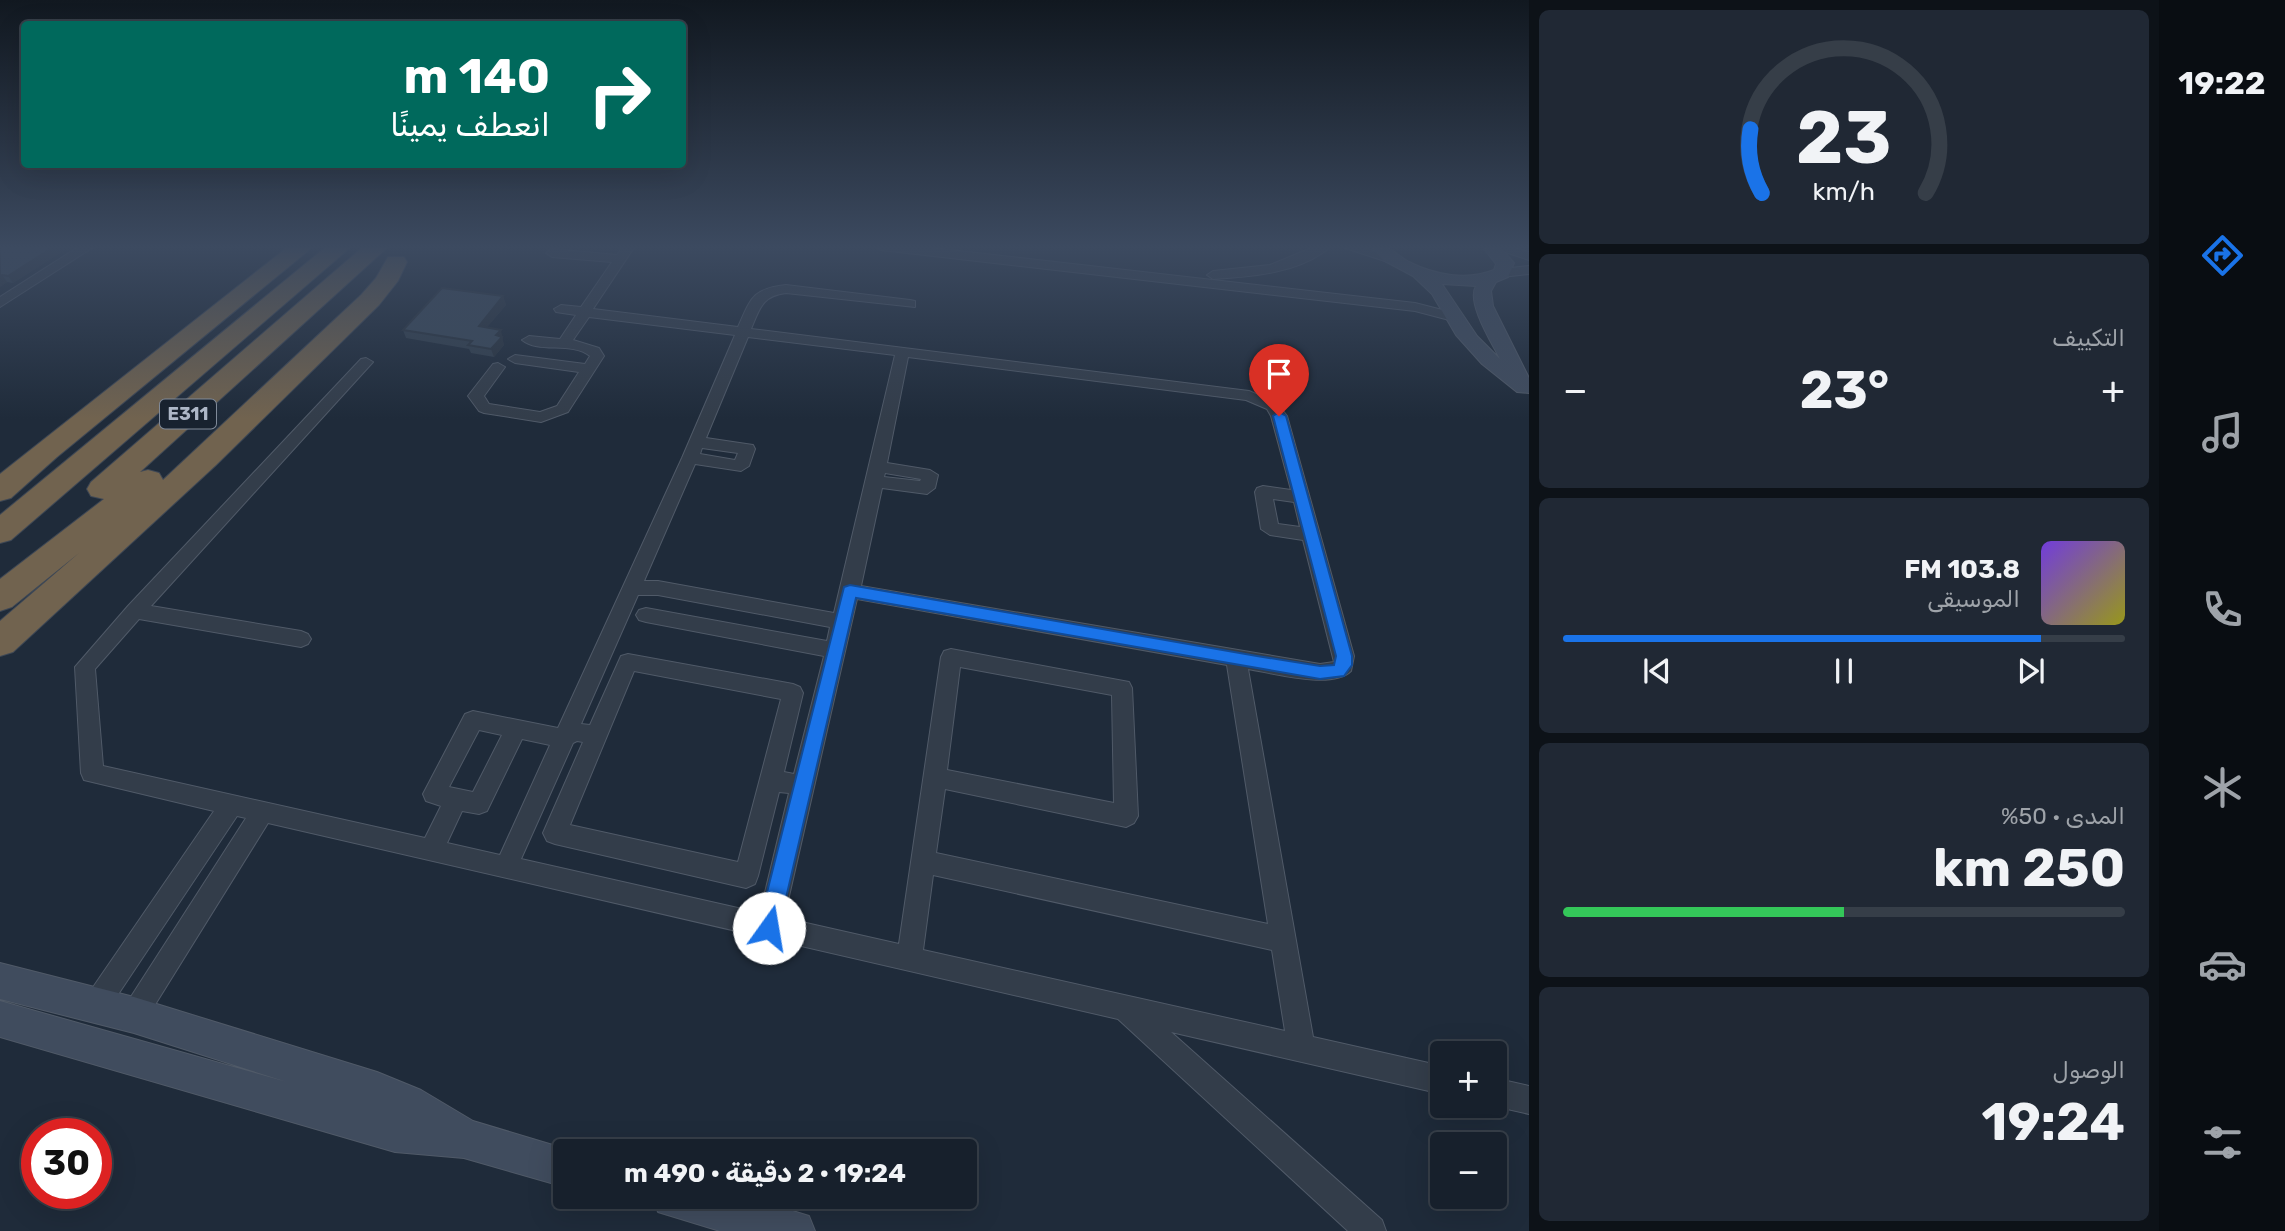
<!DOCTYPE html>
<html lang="ar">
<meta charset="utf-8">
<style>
:root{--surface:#17202c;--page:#202834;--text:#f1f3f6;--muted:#9ea3a9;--line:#363e48;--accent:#1a73e8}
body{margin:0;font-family:Rubik,Cairo,sans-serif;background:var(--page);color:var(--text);direction:rtl;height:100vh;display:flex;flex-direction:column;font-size:26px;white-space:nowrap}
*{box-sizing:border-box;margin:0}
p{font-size:23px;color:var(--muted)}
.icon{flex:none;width:38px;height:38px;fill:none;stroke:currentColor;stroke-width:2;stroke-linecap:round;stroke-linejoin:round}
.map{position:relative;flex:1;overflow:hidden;direction:ltr}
.panel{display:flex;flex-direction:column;gap:10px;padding:10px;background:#0d1218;width:630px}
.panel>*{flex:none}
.guide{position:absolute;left:21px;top:21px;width:665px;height:147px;border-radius:7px;box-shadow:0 7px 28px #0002,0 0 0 2px var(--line);direction:rtl;background:#00695c;color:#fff;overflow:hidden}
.fabs{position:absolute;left:1430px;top:1041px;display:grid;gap:14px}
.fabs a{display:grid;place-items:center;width:77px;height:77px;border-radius:7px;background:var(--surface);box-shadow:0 7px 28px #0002,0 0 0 2px var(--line);font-size:35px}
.speed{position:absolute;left:21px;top:1118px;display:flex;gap:14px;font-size:35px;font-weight:700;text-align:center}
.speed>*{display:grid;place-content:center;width:91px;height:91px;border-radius:50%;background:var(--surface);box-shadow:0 7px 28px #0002,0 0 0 2px var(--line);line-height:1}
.speed .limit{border:10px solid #d22;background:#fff;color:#111}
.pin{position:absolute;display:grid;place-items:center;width:60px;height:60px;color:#fff;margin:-72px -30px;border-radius:50% 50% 50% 0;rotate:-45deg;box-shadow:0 0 7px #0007}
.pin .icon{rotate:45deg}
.me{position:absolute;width:77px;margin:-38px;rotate:13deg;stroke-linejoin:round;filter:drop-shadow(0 0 5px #0008)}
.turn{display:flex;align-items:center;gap:24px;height:147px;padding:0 21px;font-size:32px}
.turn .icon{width:91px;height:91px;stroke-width:2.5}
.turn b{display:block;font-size:49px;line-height:60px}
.big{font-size:52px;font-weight:700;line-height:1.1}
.panel .tile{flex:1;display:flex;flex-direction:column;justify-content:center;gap:10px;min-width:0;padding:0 24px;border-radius:10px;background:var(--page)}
.panel .dial{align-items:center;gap:0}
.dial svg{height:182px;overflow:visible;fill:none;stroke:var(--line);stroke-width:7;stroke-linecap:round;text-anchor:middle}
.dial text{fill:var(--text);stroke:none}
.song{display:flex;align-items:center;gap:21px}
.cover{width:84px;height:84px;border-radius:10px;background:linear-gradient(135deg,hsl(260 70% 55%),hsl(60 70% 35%))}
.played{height:7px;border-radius:4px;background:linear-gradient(90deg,var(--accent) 85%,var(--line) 85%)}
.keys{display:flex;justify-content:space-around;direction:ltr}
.heat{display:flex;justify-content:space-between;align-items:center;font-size:38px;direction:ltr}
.charge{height:10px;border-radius:5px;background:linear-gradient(90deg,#34c759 50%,var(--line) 0)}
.trip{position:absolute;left:553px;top:1139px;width:424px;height:70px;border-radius:7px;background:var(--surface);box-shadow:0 7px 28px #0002,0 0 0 2px var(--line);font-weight:700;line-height:70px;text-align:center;direction:rtl}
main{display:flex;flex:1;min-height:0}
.tab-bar{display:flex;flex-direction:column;width:126px;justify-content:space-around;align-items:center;background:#090d12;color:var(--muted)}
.tab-bar .icon{width:49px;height:49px}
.tab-bar .active{color:var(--accent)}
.tab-bar b{font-size:32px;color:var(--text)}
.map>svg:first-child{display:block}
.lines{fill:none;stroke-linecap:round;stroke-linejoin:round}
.street-casing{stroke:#505a68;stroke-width:2}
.secondary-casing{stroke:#505a68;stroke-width:2}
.highway-casing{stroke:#3d4755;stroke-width:2}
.street{fill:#333d4a;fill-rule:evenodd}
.secondary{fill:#404c5e;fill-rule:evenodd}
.highway{fill:#71634f;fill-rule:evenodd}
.wall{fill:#323f4d}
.shaded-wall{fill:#29333f}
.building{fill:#3a495a;stroke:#29333f;stroke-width:2}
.route{fill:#1a73e8;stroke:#114b97;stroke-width:2}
.labels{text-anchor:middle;stroke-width:7;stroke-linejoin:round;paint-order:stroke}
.shield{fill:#18222f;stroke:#808a99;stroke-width:2}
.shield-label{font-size:18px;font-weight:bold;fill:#adb7c7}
</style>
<main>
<nav class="tab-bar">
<b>19:22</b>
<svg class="icon active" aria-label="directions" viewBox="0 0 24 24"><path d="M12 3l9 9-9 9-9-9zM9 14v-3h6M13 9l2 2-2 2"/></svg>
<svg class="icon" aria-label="music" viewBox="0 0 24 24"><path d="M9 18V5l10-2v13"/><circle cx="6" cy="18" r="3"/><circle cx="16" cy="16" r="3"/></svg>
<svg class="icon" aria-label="phone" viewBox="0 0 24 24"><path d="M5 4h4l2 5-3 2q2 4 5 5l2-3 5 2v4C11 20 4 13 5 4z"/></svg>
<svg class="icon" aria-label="climate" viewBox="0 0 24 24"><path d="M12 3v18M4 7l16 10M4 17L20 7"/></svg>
<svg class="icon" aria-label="car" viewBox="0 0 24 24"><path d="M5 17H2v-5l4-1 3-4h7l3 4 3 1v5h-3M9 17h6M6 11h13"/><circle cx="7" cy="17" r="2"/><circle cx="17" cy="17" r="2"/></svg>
<svg class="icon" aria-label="filters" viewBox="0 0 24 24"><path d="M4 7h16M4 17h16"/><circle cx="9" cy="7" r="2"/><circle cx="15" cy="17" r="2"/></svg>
</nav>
<section class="panel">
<div class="tile dial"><svg viewBox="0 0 100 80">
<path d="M14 69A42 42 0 1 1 86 69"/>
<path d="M14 69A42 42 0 0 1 9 41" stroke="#1a73e8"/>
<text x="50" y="56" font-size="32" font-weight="700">23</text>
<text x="50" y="72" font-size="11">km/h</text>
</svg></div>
<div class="tile"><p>التكييف</p>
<div class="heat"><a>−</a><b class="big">23°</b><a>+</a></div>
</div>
<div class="tile">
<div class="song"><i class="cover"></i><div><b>103.8 FM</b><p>الموسيقى</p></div></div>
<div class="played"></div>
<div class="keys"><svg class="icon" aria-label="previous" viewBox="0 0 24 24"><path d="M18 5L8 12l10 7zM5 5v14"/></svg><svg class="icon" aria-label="pause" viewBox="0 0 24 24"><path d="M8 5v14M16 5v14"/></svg><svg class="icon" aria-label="next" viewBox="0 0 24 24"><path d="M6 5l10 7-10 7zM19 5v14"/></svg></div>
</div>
<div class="tile"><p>المدى · 50%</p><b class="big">250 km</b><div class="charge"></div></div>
<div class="tile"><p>الوصول</p><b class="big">19:24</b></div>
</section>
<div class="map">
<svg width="1529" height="1231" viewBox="0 0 1529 1231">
<rect width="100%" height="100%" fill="#1f2b3a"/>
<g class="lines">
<!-- street casing -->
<g class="street-casing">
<g id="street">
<polygon points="80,246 95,246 0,307 0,297"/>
<path d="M623 246H635L593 309 738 327C751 298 752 289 786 285L910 300 915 301V307L786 293C762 296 760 308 751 329L1249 391 1277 403 1287 416 1354 656 1351 671C1332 690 1273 673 1248 669L1313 1037 1442 1066V1094L1171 1032 1382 1220 1386 1231H1348L1118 1019 268 823 143 1024 134 1028 125 1024 121 1015 125 1006 246 818 237 816 105 1014 96 1018 87 1014 83 1005 87 996 214 811 84 780 81 773 75 667 128 606 361 359 366 358 373 362 151 606 301 631 308 634 311 639 308 644 301 647 139 619 95 669 103 766 425 838 441 806 426 801 423 794 465 714 473 711 558 728 682 458 735 335 589 317 573 340 599 348 604 356 568 412 541 422 484 413 479 411 468 396 493 364 498 363 505 367 484 396 489 404 540 412 557 406 579 372 515 363 508 359 515 355 585 364 590 356C571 341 539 354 522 340L529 336 560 339 576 315 556 312 554 309 561 305 581 307 612 262 552 257 546 253 552 249 617 255ZM748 337 895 355 834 613 658 581H644L695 464 741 471 749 466 755 449 753 445 706 438ZM908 357 1246 400 1267 409 1271 416 1291 490 1263 486 1257 488 1255 492 1261 529 1270 535 1303 540 1334 662 1320 664 861 586 882 488 927 494 935 488 938 475 930 470 887 463ZM702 448 738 453 735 460 700 454ZM885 473 921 479 920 481 884 477ZM1273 499 1294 502 1300 527 1278 524ZM638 595H658L830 627 827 641 646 608 639 610 636 615 639 620 646 622 824 656 794 774 784 772 803 693 800 687 793 684 628 654 621 656 590 725 581 724ZM857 599 1227 665 1268 924 936 853 945 789 1126 827 1134 823 1138 816 1132 688 1129 682 951 649 944 651 941 657 899 944 784 918ZM960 667 1112 695 1114 803 947 770ZM634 671 781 699 738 862 570 825ZM479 730 502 735 473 792 449 787ZM522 739 550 745 500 855 447 843 462 811 479 814 487 811ZM577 741 583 742 543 833 547 841 555 844 746 888 755 884 758 876 779 792 789 793 760 913 521 859 573 743ZM933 875 1272 950 1285 1031 923 950Z"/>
<polygon points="875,246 915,246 1415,303 1462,315 1464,318 1457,322 1415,311 881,250"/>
<path d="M1316 246H1331C1302 273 1251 277 1213 279L1207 275 1213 271 1270 265Z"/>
<polygon points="1339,246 1359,246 1397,259 1391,263"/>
<polygon points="1487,246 1507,246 1529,252 1529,260"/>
<polygon points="1529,266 1529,274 1502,277 1496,273 1502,269"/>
<polygon points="1494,1078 1529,1086 1529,1114 1494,1106"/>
</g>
</g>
<!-- secondary casing -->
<g class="secondary-casing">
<g id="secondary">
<path d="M1371 246C1394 246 1391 252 1409 262 1435 275 1467 281 1494 270L1496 264 1482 246H1499L1514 263 1508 277 1496 282 1491 291 1493 306 1529 378V393L1517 392 1482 364 1456 335 1432 294 1413 276 1383 260ZM1442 284 1476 286C1466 302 1492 343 1500 359L1477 336Z"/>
<polygon points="0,963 134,997 377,1072 421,1090 473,1121 576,1152 565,1152 565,1187 464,1158 395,1152 0,1037 0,1001 287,1082 134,1033 0,999"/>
<polygon points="652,1197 747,1197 809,1216 815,1231 720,1231 658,1212"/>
</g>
</g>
<!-- highway casing -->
<g class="highway-casing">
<g id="highway">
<polygon points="289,246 314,246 57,457 11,498 0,501 0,474"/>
<polygon points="327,246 352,246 11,540 0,543 0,515"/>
<polygon points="364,246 389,246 140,472 148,470 159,473 163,480 361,295 376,278 388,257 404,257 407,262 398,281 379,305 216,465 13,652 0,656 0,621 79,553 12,607 0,611 0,579 104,499 91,496 87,489 91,482"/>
</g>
</g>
<!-- street -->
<use href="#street" class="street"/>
<!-- secondary -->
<use href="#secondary" class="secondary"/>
<!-- highway -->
<use href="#highway" class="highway"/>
</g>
<!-- wall -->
<g class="wall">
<polygon points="0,246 71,246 13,283 7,282 0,287"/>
<polygon points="503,296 506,305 487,327 503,338 502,339 504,345 494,357 471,353 469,349 406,338 403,330"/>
</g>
<!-- shaded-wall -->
<g class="shaded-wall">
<polygon points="55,246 71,246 13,283 8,276"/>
<polygon points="2,275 7,282 0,287 0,276"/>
<polygon points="503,296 506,305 481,334 479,326"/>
<polygon points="501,330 504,345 494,357 491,349 496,335"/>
</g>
<!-- building -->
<g class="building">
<polygon points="0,246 55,246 8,276 2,275 0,276"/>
<polygon points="442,288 503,296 479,326 501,330 496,335 502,337 491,349 468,345 472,341 403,330"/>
</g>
<!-- sky -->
<linearGradient id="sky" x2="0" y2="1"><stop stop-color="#111820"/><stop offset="0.59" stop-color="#3c4a60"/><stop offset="1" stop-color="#3c4a60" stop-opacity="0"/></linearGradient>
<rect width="1529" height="419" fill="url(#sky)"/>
<!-- route -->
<polygon class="route" points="1279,412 1286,416 1352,656 1352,665 1344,676 1320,679 856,598 779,928 776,935 769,938 761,935 758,928 844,587 850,585 1257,656 1320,666 1334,665 1336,656 1273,416"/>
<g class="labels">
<!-- shield labels -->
<rect class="shield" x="160" y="399.5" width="56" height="29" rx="5"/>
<g class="shield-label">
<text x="188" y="420">E311</text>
</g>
</g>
</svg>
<div class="fabs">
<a>+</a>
<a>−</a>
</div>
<div class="speed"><div class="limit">30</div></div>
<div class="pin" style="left:1279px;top:416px;background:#d93025"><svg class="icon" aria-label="arrive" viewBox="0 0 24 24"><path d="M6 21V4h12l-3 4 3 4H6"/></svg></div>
<svg class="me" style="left:769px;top:928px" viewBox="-20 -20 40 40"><circle r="19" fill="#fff"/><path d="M0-13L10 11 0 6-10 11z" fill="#1a73e8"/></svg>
<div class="trip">19:24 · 2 دقيقة · 490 m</div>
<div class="guide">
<div class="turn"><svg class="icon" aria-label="right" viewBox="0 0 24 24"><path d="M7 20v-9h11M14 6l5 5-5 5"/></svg><div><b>140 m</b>انعطف يمينًا</div></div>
</div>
</div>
</main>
